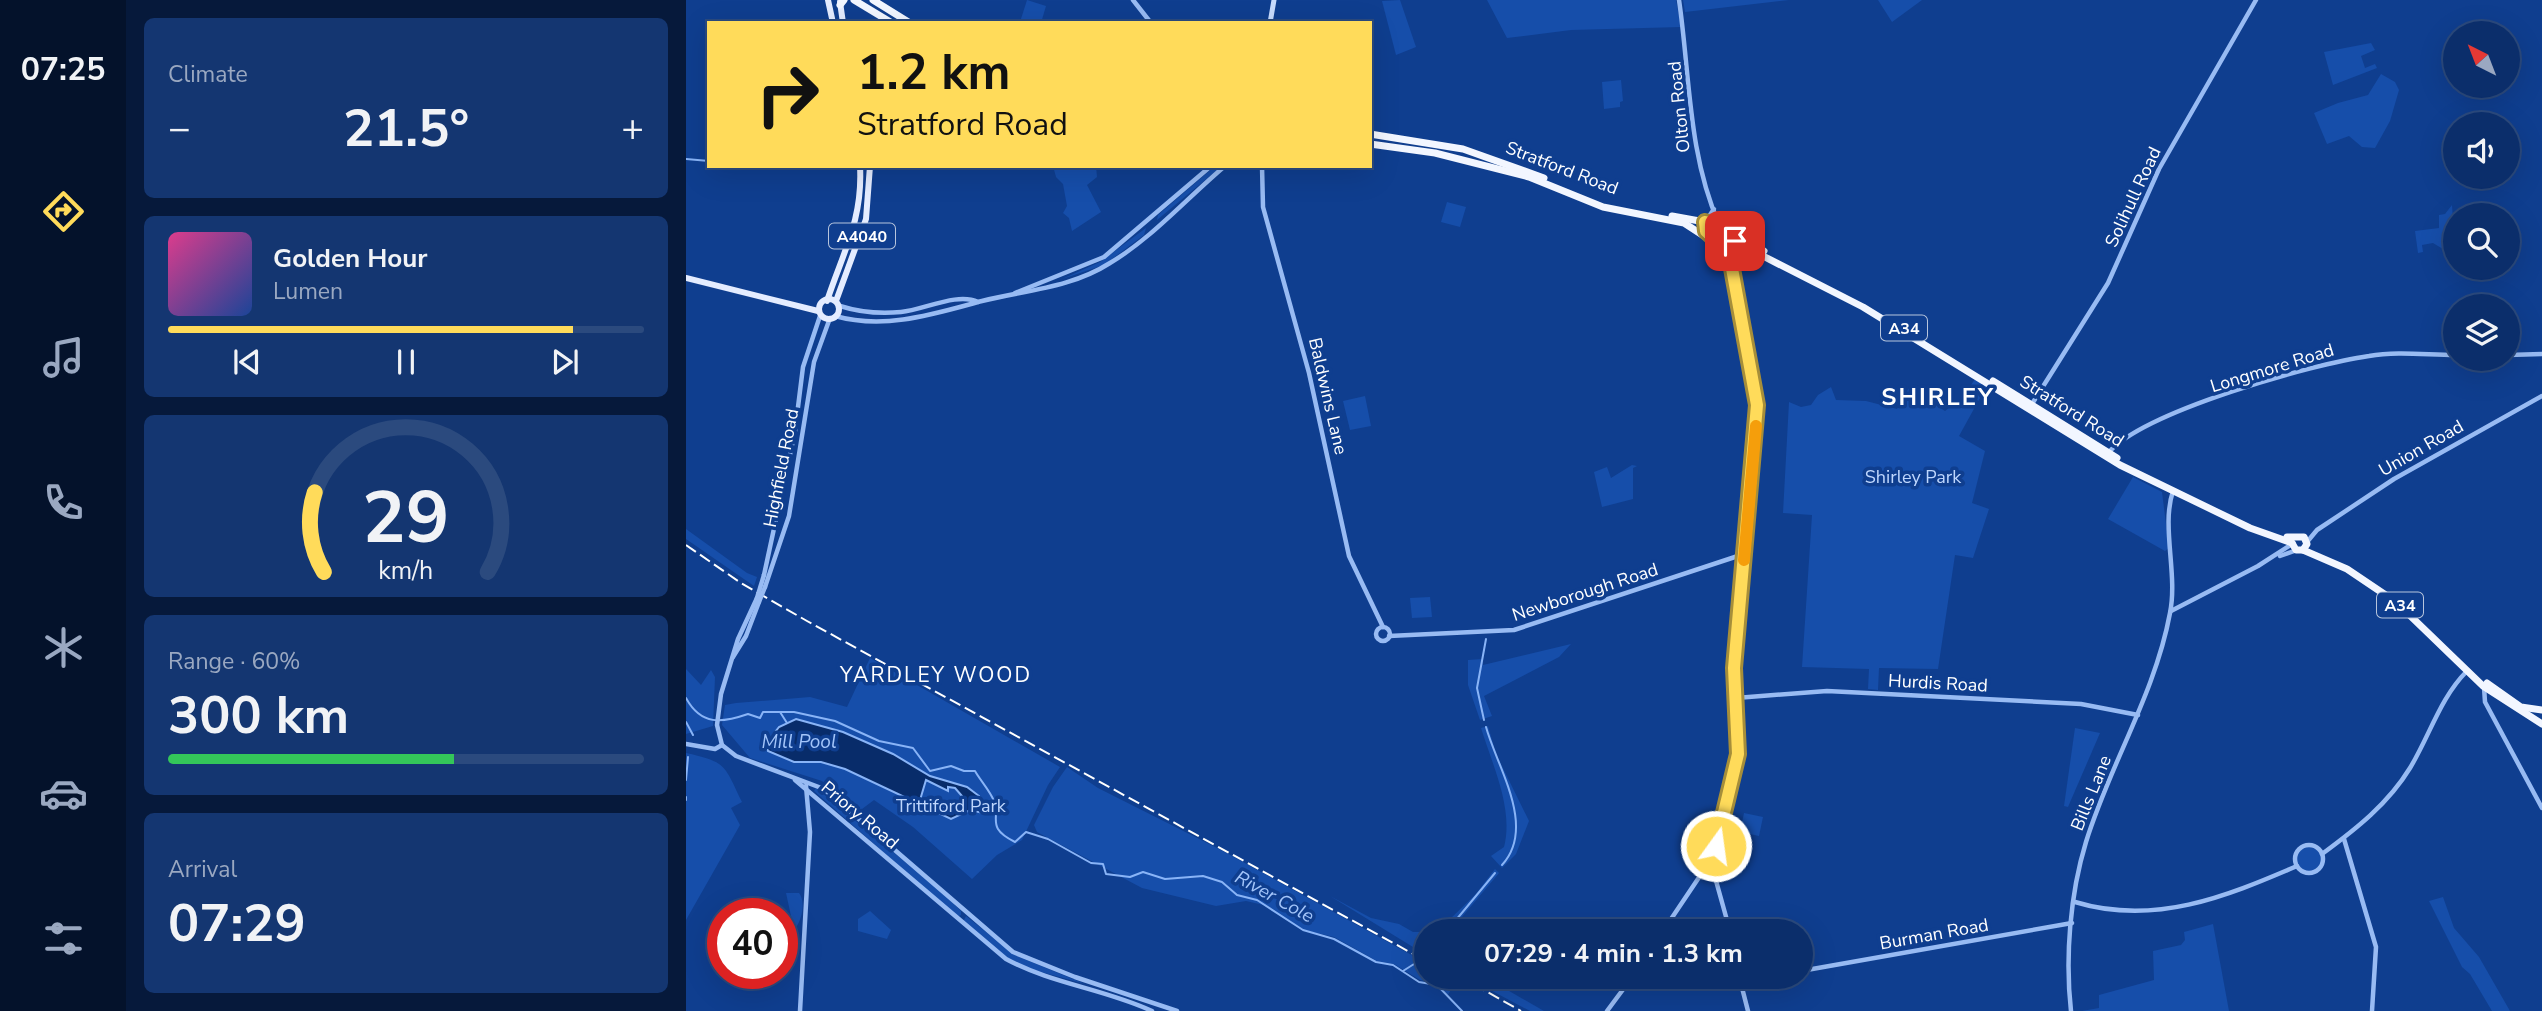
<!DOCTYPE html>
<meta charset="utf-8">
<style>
:root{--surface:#0b2e6b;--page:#143671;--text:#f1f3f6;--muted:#9aa8c1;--line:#2b4a7e;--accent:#ffdb5a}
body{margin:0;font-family:"Nunito Sans",sans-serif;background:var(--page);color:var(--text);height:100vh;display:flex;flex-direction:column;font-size:26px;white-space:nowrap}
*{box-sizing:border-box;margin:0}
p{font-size:23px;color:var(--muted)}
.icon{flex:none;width:38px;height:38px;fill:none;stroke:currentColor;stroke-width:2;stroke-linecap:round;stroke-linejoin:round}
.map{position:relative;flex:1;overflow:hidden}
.sheet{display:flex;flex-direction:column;gap:18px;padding:18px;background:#06193b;width:560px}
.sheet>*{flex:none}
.top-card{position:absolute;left:21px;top:21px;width:665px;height:147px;border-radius:0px;box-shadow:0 7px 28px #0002,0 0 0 2px var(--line);background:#ffdb5a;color:#111;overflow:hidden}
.needle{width:46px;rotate:318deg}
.buttons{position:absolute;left:1757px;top:21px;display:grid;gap:14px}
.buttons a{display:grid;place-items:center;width:77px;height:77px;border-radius:50%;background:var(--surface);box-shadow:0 7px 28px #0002,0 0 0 2px var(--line);font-size:35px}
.speed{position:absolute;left:21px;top:898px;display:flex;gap:14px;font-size:35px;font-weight:700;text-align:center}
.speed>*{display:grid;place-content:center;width:91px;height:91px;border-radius:50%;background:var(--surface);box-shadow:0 7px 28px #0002,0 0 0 2px var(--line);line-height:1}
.speed .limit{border:10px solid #d22;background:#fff;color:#111}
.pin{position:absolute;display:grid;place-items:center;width:60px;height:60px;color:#fff;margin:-30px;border-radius:14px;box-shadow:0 4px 10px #0006}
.me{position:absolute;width:77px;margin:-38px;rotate:14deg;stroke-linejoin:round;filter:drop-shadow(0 0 5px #0008)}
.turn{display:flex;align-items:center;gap:24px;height:147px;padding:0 35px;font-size:32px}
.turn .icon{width:91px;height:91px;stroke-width:2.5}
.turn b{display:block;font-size:49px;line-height:60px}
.big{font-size:52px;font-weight:700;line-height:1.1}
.sheet .tile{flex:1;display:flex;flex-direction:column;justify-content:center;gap:10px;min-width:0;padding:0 24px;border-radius:10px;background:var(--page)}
.sheet .dial{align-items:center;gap:0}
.dial svg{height:182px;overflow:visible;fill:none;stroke:var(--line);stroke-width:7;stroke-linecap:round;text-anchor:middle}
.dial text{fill:var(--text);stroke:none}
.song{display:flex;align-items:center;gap:21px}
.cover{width:84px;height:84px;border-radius:10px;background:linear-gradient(135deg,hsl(330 70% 55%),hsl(220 70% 35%))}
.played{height:7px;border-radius:4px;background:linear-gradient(90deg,var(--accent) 85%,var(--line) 85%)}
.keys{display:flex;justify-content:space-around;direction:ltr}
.heat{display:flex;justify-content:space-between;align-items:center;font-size:38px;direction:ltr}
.charge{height:10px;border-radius:5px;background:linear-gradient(90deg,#34c759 60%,var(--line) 0)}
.trip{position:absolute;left:728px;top:919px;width:399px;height:70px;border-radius:35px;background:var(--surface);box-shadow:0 7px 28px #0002,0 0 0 2px var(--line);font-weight:700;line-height:70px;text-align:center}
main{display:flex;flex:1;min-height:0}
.tab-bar{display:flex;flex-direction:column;width:126px;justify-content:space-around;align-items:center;background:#04122b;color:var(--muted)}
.tab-bar .icon{width:49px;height:49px}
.tab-bar .selected{color:var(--accent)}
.tab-bar b{font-size:32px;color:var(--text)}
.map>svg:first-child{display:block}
.green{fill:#164eaa}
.water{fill:#082c6a;stroke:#89b4f7;stroke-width:2;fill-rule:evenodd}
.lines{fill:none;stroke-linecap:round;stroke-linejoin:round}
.stream{stroke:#89b4f7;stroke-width:2}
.tertiary{stroke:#98bbf3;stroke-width:4.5}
.secondary{stroke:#c7dbfd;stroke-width:5}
.primary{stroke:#e4ecff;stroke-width:6}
.trunk{stroke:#f2f6ff;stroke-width:7}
.rail{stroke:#fff;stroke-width:2;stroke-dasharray:12 5;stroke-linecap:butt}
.tertiary-bridge{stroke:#98bbf3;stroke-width:4.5}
.route-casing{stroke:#a68e3a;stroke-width:18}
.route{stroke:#ffdb5a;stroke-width:12}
.slow{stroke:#f59e0b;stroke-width:12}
.labels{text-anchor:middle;stroke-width:7;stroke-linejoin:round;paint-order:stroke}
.shield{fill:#0f3e8f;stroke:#b7c5dd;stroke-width:2}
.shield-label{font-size:16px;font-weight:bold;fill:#fff}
.street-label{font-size:18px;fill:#fff;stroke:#0f3e8f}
.park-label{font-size:18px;fill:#bfd7fe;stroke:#0f3e8f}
.water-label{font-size:19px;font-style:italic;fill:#a3c5fa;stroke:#0f3e8f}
.quarter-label{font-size:21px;letter-spacing:2px;fill:#fff;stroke:#0f3e8f}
.district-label{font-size:24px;font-weight:bold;letter-spacing:2px;fill:#fff;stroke:#0f3e8f}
</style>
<main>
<nav class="tab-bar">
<b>07:25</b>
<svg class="icon selected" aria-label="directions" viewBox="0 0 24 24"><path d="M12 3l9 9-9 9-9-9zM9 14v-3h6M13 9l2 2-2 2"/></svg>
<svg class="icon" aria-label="music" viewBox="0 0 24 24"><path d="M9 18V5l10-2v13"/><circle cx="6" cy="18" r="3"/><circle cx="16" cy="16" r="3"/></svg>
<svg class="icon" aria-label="phone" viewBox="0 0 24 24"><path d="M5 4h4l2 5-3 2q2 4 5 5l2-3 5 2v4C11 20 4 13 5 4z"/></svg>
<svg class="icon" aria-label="climate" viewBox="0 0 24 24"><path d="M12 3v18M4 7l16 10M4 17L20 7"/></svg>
<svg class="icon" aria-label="car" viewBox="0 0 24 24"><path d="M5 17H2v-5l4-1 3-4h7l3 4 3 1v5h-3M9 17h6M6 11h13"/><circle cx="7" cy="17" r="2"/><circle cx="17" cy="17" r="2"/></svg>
<svg class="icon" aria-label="filters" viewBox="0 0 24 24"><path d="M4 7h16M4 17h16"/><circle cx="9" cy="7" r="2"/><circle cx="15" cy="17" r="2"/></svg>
</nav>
<section class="sheet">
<div class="tile"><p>Climate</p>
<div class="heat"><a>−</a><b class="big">21.5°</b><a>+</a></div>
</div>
<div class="tile">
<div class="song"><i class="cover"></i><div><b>Golden Hour</b><p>Lumen</p></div></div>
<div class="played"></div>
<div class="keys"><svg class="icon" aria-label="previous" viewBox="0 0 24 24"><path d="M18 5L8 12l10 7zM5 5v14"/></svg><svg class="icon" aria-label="pause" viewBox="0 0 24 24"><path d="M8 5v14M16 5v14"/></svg><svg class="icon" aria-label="next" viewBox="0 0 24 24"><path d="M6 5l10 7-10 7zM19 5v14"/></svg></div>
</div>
<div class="tile dial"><svg viewBox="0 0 100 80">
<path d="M14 69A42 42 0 1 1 86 69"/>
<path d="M14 69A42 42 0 0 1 10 34" stroke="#ffdb5a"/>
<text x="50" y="56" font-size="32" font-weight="700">29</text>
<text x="50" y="72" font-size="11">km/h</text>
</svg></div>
<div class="tile"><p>Range · 60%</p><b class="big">300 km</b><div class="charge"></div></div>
<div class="tile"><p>Arrival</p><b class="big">07:29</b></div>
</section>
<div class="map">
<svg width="1856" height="1011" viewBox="0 0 1856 1011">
<rect width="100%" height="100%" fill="#0f3e8f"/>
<!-- green -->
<g class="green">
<polygon points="341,0 360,6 355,23 334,22"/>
<polygon points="714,0 730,47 710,55 696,1"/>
<polygon points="801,0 990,0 995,27 885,30 821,38"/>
<polygon points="997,0 1103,0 999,12"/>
<polygon points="1192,0 1236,0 1206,22"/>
<polygon points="1685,43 1689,50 1675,56 1679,68 1689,64 1691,68 1647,85 1638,52"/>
<polygon points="1695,74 1709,82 1713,90 1704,121 1689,148 1676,147 1663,136 1641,144 1628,113 1652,103 1682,95"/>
<polygon points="935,80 937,101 934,102 934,107 918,109 916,82"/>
<polygon points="367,166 410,166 411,177 401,185 415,212 386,231 383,218 377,213 381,206 377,184 370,177"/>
<polygon points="529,166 536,166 471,220 472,215"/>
<polygon points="761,202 780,207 774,227 755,222"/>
<polygon points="1766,205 1769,250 1762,252 1747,243 1736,245 1737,252 1732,253 1729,231 1753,228 1753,215 1759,214"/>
<polygon points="460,228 458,235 418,265 376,279 414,262"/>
<polygon points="1289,379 1300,387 1273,436 1299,451 1286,503 1303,509 1287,558 1269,555 1252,669 1193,668 1192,690 1182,689 1183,669 1116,667 1126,515 1097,513 1103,402 1115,407 1125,405 1132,395 1145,387 1150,400 1180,401 1211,409 1223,388 1259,411 1277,397"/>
<polygon points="679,396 685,426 664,430 657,401"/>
<polygon points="946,465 951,466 947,468 947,499 916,507 908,472 921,467 925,478"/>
<polygon points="1447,477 1476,492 1483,548 1479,551 1422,519"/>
<polygon points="0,529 61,573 71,577 68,586 0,539"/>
<polygon points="744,597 746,617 726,618 724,598"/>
<polygon points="885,644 873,657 798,696 806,716 794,720 782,685 782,660 797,659 797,665"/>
<polygon points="184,658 374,767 362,785 336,840 311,855 286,879 227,827 188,800 172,812 136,781 64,758 36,725 39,705 50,703 124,697 161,707"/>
<polygon points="0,669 15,685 25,670 29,677 27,726 0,734"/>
<path d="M802 726 810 754 843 821 830 854 816 868 805 856 818 847C828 809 806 764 795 728Z"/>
<polygon points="1389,728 1414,733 1382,807 1378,806"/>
<path d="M0 753C41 762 38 765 56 802L45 808 54 825 0 920Z"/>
<polygon points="381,767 412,788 537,851 740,963 740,976 764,977 770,980 762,995 751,983 734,980 708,964 691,961 648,937 618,930 582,906 560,901 530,906 456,888 351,832 348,825 367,787"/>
<polygon points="130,788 260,896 275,911 275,915 271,917 128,791"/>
<polygon points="1058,813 1077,817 1073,836 1054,832"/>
<circle cx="1623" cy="859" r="12"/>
<polygon points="809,869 813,873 770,924 763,920 789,895"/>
<path d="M100 893H113C120 902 116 921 108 930Z"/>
<polygon points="644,896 685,918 713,924 727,932 740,932 740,955"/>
<polygon points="1757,897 1768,928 1793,957 1824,1011 1806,1011 1784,974 1776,967 1743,901"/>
<polygon points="184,911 205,930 201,939 172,931 172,919"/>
<polygon points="280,916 329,955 399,984 348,970 323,959 277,922"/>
<polygon points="1527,924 1543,1011 1396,1011 1413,1008 1413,995 1468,980 1467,951 1495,945 1499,940 1498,932"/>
<polygon points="780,977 799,977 858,1011 844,1011"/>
</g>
<!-- water -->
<path class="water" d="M110 719 157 732 207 754 244 776 281 787 293 796 297 813 284 810 265 819 159 769 135 762H108L82 751 80 744 93 727ZM240 780 262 791V787L269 788 276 796 272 808H258L234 800Z"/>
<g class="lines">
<!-- stream -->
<g class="stream">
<polyline points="0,159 23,161"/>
<path d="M0 698C15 726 36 723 62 714L74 718 77 712H108L149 721 193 741 227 748 244 771 265 766 278 771H289C294 780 304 791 308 801 315 819 299 827 329 842L340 832 362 839 405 863 417 864 420 874 444 877 457 872 479 879 517 876 536 882 551 895 571 900 617 930 648 939 690 962 707 965 733 982 751 985 776 1011"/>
<polyline points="94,712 101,723"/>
<polyline points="798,720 791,688 800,639"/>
<polyline points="0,722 7,735"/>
<path d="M800 727C811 767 851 827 816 865"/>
<polyline points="0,780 2,757"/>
<polyline points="0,797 0,800"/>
<polyline points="770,920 809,873"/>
<polyline points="717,971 728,964"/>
</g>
<!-- tertiary -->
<g class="tertiary">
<polyline points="447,0 465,23"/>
<path d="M993 0C1004 75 1002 154 1033 224"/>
<polyline points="576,166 577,207 623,373 663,556 697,627"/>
<polyline points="1028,209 1019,222 1019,229 1032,242"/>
<polyline points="1042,233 1050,242 1045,262"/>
<polyline points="329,293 418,257 525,166"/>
<path d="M154 306C173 312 195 314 215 312 238 310 271 292 292 302"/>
<path d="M149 316C199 330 248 314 296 301 340 290 385 288 424 263 466 238 501 198 539 166"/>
<polyline points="1822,355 1856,354"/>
<polyline points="1346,404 1422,283 1473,169 1570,0"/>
<path d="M1423 452C1460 411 1626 364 1683 356 1711 351 1741 355 1769 355"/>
<polyline points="1621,542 1631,530 1708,479 1856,396"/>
<polyline points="1594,556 1611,550"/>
<polyline points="78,575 109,431 117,367 134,316"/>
<polyline points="79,587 103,516 128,362 144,318"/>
<polyline points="71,598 52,639 35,694 31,725 36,745 50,756 138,789 327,952 389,977 491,1011"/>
<polyline points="1485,611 1572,566 1606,544"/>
<circle cx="697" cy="634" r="7"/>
<polyline points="703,636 828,630 1058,554"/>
<polyline points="47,657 60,636 73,602"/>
<polyline points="1798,687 1799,702 1856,808"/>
<polyline points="1050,698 1141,691 1395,704 1452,715"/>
<polyline points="0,744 29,749 36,745"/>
<path d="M109 780 320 959C366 984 419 989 466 1011"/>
<polyline points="1658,839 1690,947 1686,1011"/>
<circle cx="1623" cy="859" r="14"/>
<path d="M1636 854C1670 829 1702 804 1724 768 1744 735 1754 698 1781 671"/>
<polyline points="1026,858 1052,754 1048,668 1071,405 1045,263 1037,248"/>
<circle cx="1025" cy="864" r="6"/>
<polyline points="1027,870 1044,931"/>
<path d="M1389 902C1468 926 1539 897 1611 866"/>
<polyline points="977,931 1020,867"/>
<polyline points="1115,971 1386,923"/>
<polyline points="1053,976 1062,1011"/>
<polyline points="1054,982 1086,976"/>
<polyline points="114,1011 124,832 120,786"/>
<polyline points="921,1011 947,976"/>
<path d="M1385 1011C1379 958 1384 894 1400 842 1424 764 1469 694 1484 613 1492 574 1475 526 1487 491"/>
</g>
<!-- secondary -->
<polyline class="secondary" points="584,23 588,0"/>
<!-- primary -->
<g class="primary">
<polyline points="142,0 147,23"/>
<polyline points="154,2 157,23"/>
<polyline points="0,278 132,311"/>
<circle cx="143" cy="309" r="10"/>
<path d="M141 301C157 252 177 220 174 166"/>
<polyline points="150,301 180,219 184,166"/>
</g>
<!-- trunk -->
<g class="trunk">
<polyline points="168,0 206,23"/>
<polyline points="187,0 224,23"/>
<polyline points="154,5 158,0"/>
<polyline points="684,134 777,149 858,178"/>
<polyline points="684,144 749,153 843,177 917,207 998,223 1038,249 1073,254 1177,307 1434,465 1564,528 1606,543"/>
<polyline points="986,216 1030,224 1078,251"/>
<polyline points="1307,381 1431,458"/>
<polyline points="1601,537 1618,537 1621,544 1617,550"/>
<polyline points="1606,543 1610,550 1617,550 1661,569 1710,602 1797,686 1856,724"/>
<polyline points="1801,683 1835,707 1856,710"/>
</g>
<!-- rail -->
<g class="rail">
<polyline points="0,545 55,583 121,621 740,961"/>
<polyline points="773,976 835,1011"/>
</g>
<!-- tertiary-bridge -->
<g class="tertiary-bridge">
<polyline points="71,598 78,575"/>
<polyline points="73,602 79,587"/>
</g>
</g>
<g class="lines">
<!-- route casing -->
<g class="route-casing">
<polyline id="route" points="1030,846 1052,754 1048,668 1071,405 1045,263 1035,245 1020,231 1019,222 1037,228 1049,241"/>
</g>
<!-- route -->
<use href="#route" class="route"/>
<!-- slow -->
<polyline class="slow" points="1058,560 1070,426"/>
</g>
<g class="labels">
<!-- shield labels -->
<g class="shield">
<rect x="143" y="223.5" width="66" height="25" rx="5"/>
<rect x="1195" y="315.5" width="46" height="25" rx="5"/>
<rect x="1691" y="592.5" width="46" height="25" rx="5"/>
</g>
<g class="shield-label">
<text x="176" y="242">A4040</text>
<text x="1218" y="334">A34</text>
<text x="1714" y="611">A34</text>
</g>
<!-- street labels -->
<g class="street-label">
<text transform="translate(993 107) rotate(-96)" y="6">Olton Road</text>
<text transform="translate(876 168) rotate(21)" y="6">Stratford Road</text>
<text transform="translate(1447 197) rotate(-65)" y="6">Solihull Road</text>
<text transform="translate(1586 368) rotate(-17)" y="6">Longmore Road</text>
<text transform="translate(642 396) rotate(77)" y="6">Baldwins Lane</text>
<text transform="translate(1386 411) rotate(32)" y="6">Stratford Road</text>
<text transform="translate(1735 448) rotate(-30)" y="6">Union Road</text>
<text transform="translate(95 468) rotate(-79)" y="6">Highfield Road</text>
<text transform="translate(899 592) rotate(-18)" y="6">Newborough Road</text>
<text transform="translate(1252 683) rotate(3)" y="6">Hurdis Road</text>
<text transform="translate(1405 793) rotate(-68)" y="6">Bills Lane</text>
<text transform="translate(174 815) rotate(40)" y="6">Priory Road</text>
<text transform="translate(1248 934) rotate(-10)" y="6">Burman Road</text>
</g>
<!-- park labels -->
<g class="park-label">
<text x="1227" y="483">Shirley Park</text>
<text x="265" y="812">Trittiford Park</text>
</g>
<!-- water labels -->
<g class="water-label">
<text x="113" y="748">Mill Pool</text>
<text transform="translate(589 896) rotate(29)" y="7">River Cole</text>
</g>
<!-- quarter labels -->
<g class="quarter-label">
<text x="250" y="682">YARDLEY WOOD</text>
</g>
<!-- district labels -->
<g class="district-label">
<text x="1252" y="405">SHIRLEY</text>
</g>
</g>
</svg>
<div class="buttons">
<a><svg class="needle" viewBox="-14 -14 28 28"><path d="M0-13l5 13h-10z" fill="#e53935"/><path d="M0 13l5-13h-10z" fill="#9aa8c1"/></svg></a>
<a><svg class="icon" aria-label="sound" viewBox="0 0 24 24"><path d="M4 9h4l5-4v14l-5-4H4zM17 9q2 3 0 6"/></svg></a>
<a><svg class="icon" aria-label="search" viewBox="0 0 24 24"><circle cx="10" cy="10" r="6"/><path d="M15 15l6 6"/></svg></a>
<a><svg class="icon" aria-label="layers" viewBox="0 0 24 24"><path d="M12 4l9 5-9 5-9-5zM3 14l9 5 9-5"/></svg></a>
</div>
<div class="speed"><div class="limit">40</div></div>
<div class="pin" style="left:1049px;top:241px;background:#d93025"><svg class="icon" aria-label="arrive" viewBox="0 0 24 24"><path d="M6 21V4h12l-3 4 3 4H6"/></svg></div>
<svg class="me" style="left:1030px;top:846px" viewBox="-20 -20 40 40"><circle r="17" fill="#ffdb5a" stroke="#fff" stroke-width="3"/><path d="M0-11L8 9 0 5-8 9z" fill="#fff"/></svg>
<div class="trip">07:29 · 4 min · 1.3 km</div>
<div class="top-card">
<div class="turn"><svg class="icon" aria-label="right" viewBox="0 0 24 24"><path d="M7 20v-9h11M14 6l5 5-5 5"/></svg><div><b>1.2 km</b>Stratford Road</div></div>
</div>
</div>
</main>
